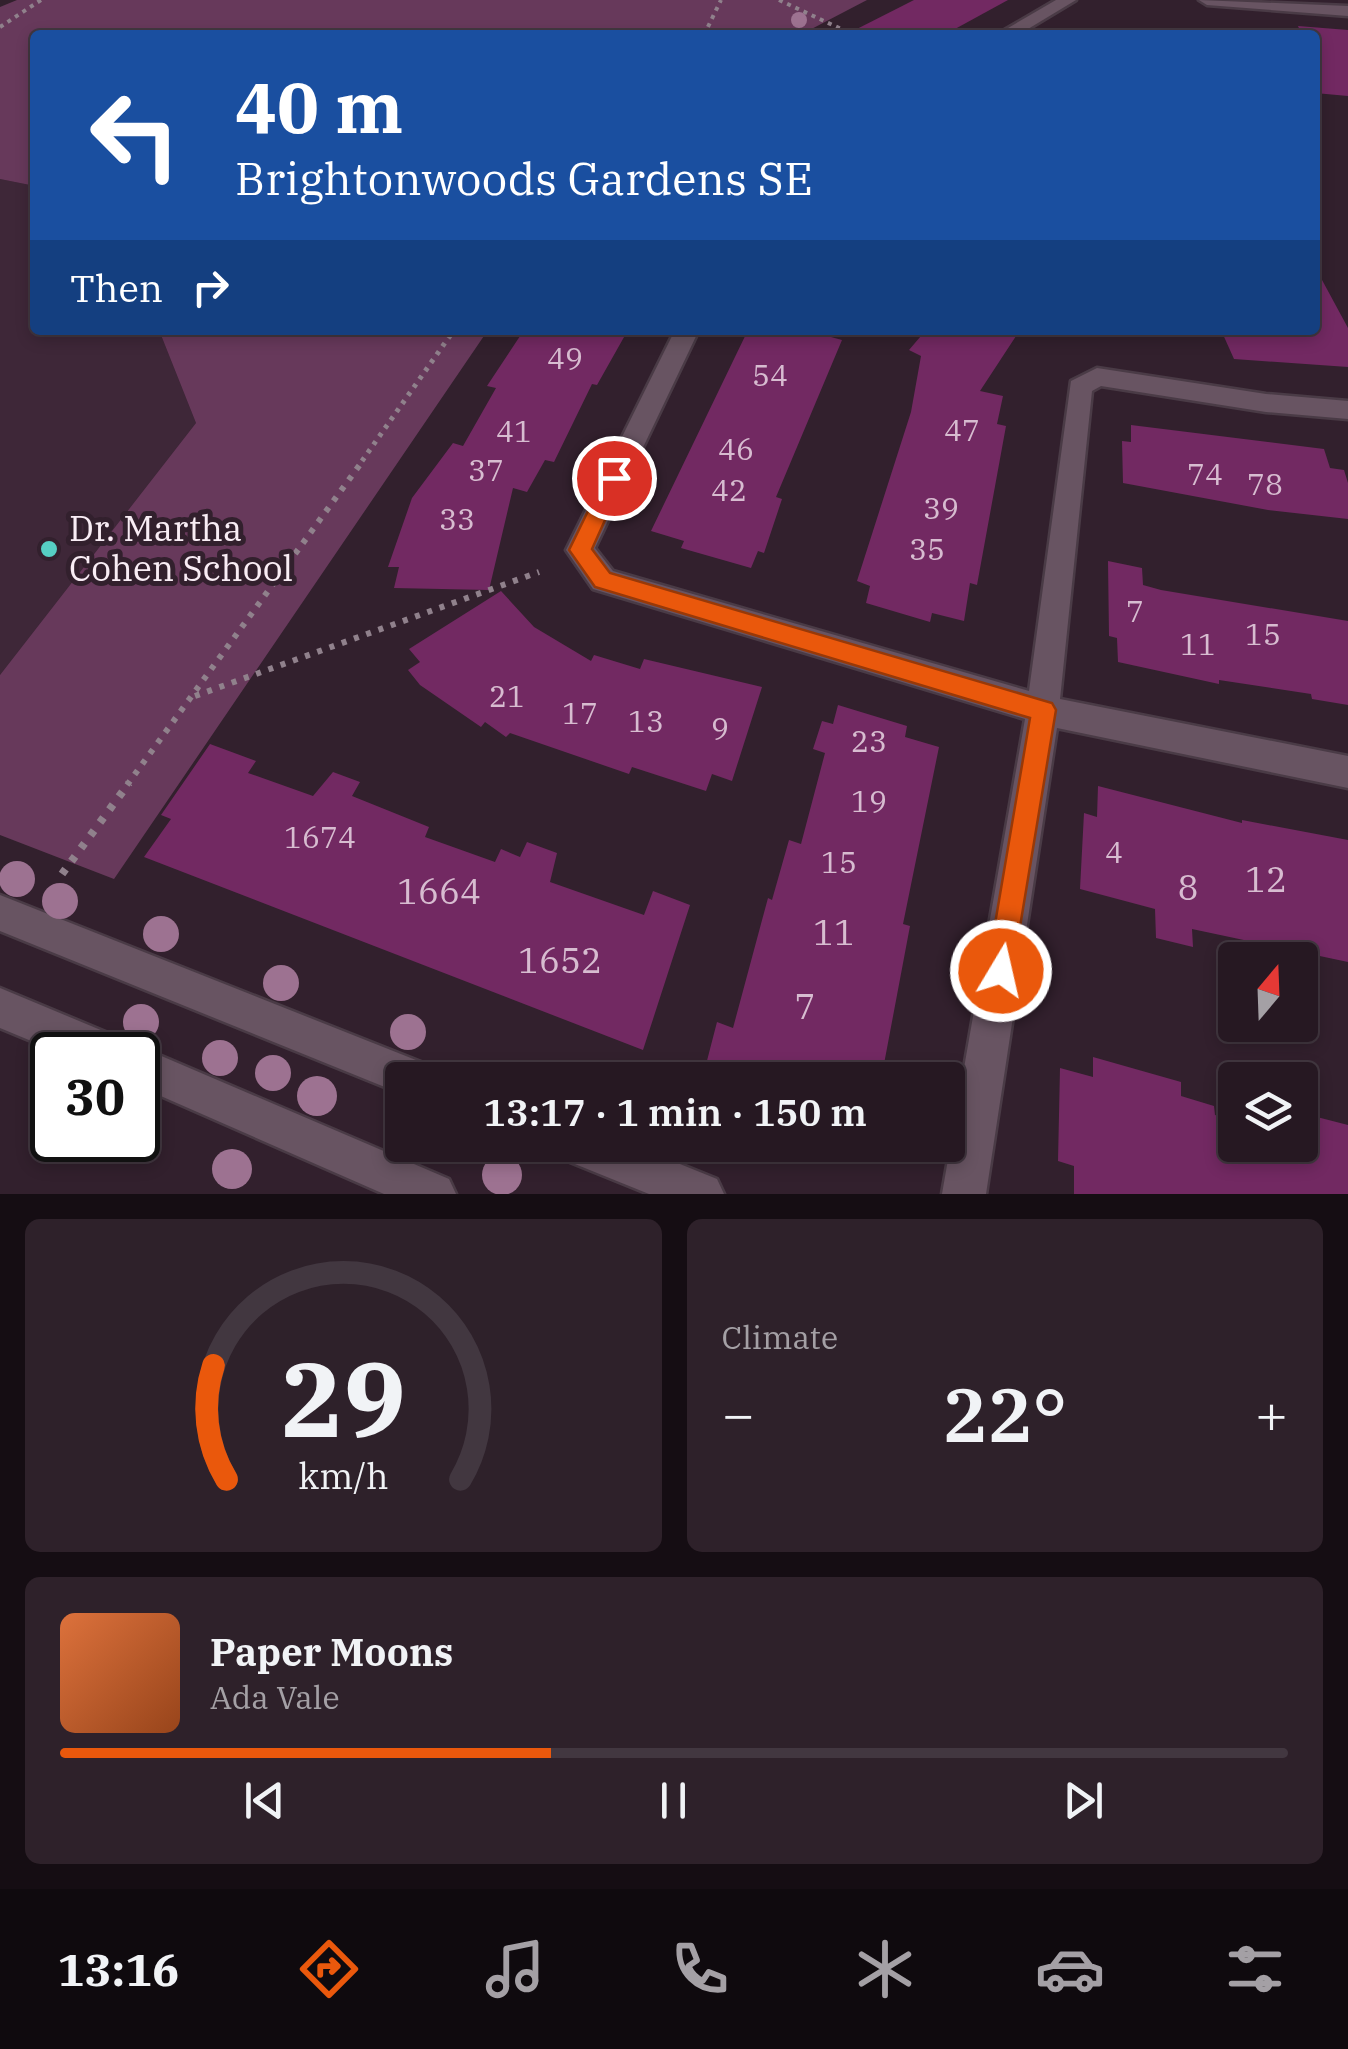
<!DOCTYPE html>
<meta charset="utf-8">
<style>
:root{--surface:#261822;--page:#2e212a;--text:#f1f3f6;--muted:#a4a0a5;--line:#423740;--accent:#ea580c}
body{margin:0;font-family:"IBM Plex Serif",serif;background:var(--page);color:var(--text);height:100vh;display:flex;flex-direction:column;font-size:38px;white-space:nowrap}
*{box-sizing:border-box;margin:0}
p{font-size:32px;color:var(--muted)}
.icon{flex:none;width:55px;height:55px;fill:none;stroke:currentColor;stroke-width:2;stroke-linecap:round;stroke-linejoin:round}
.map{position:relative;height:1194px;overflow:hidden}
.drawer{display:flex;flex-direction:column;gap:25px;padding:25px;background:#150d13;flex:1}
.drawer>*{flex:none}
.banner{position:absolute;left:30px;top:30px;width:1290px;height:305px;border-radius:10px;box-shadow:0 5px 15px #0003,0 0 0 2px var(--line);background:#1a4fa0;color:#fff;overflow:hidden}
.needle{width:65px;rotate:19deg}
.tools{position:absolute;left:1218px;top:942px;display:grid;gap:20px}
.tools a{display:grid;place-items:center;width:100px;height:100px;border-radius:10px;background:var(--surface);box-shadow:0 5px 15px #0003,0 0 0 2px var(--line);font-size:50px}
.speed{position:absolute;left:30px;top:1032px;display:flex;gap:20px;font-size:50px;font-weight:700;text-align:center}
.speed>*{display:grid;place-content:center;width:130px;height:130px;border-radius:50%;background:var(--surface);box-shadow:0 5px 15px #0003,0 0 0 2px var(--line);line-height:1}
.speed .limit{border:5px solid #111;border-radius:15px;background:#fff;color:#111}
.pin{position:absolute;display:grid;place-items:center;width:85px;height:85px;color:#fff;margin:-42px;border:5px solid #fff;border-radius:50%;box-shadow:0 2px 10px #0007}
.me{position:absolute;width:110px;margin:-55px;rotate:9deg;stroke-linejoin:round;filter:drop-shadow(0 0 8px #0008)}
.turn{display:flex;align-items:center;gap:35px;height:210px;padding:0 40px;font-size:45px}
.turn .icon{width:130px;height:130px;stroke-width:2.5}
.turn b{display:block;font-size:70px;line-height:85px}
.then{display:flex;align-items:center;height:95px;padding:0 40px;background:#0003;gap:20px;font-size:38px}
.big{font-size:75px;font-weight:600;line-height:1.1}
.drawer .tile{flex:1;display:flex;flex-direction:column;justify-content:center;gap:15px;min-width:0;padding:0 35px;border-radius:15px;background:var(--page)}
.drawer .dial{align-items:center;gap:0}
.dial svg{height:260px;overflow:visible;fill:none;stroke:var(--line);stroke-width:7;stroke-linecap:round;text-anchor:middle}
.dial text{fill:var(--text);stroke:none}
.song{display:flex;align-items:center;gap:30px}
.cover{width:120px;height:120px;border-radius:15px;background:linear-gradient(135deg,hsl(20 70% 55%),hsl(20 70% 35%))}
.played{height:10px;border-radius:5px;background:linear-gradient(90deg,var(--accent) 40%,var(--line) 40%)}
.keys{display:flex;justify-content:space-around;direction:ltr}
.heat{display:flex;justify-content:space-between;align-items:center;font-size:55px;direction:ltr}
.drawer .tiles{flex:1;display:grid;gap:25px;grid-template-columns:1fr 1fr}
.tile:last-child{grid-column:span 2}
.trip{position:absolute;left:385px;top:1062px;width:580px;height:100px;border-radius:10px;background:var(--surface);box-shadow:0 5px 15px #0003,0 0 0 2px var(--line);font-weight:600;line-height:100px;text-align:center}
.menu{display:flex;height:160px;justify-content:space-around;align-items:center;background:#0f0a0e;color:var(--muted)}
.menu .icon{width:70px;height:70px}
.menu .active{color:var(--accent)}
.menu b{font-size:45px;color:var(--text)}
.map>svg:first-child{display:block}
.built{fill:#3e2738}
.green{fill:#67395b}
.building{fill:#722962}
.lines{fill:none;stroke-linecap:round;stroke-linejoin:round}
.minor-casing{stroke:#4a3b46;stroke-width:5}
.tertiary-casing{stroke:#4a3b46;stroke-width:5}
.path-far3{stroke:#90818c;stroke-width:4;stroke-dasharray:4 5;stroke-linecap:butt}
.path-far2{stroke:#90818c;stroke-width:5;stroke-dasharray:4 6;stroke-linecap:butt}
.path-far1{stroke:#90818c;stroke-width:6;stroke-dasharray:5 8;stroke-linecap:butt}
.path{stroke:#90818c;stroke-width:8;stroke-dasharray:6 10;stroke-linecap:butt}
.minor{fill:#685462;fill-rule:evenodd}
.tertiary{fill:#685462;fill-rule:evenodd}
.tree{fill:#9d7291}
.route{fill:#ea580c;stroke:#983908;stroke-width:2.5}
.poi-dot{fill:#56cec3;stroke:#32202d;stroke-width:4}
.labels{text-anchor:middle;stroke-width:10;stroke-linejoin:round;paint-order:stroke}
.number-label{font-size:30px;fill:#d7bcd0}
.poi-label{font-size:35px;fill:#f9edf5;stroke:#32202d;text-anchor:start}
.near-number-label{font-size:35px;fill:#d7bcd0}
</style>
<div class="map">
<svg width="1348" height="1194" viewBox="0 0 1348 1194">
<rect width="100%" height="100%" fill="#32202d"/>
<!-- built -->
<polygon class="built" points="0,179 35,186 35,330 159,330 196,423 0,675"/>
<!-- green -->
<g class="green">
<polygon points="17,0 867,0 800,35 35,35 35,186 0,179 0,7"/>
<polygon points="159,330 488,330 114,879 0,835 0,675 196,423"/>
</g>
<!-- building -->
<g class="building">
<polygon points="914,0 1008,0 944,35 845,35"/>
<polygon points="1298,26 1348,30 1348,96 1315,93 1315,35 1302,35"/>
<polygon points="1315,267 1348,328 1348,367 1234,359 1221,330 1315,330"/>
<polygon points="524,330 628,330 597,385 592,384 554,462 545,460 527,492 513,488 489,590 394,588 399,567 388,567 412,498 453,443 463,446 496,388 487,386"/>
<polygon points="748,330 835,330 831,337 842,340 776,497 782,499 764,553 758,551 751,568 681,548 684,541 651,531"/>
<polygon points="926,330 1020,330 980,391 1003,396 997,424 1006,426 977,585 970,583 964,621 932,613 930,622 866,603 870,586 857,581 911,412 921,356 909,350"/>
<polygon points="1131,425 1324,449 1330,468 1344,470 1348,483 1348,519 1268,510 1123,483 1122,441 1131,442"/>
<polygon points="1108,561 1142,568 1143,585 1161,590 1348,621 1348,705 1312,699 1311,694 1219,680 1219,684 1118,662 1117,638 1109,636"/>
<polygon points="501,591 534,627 591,661 594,655 640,669 644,659 762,687 732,781 712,774 706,791 632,767 629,774 510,733 506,737 485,722 481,727 420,685 408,670 420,662 409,649"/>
<polygon points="838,705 907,726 905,737 939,747 903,924 910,926 881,1080 702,1080 717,1022 733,1028 768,898 772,900 789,840 801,844 825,753 813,749 822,721 833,724"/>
<polygon points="210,744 256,761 248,773 313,796 333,772 360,782 352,796 429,827 425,837 495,862 501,849 520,857 527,842 557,853 550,882 624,908 644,915 653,891 690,905 643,1050 144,857 171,819 161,815"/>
<polygon points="1098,786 1242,823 1242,820 1348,840 1348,962 1192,929 1193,947 1156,938 1155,909 1080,889 1084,813 1097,817"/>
<polygon points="1093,1057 1181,1082 1181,1096 1214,1106 1215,1115 1235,1120 1235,1145 1300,1145 1300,1136 1315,1139 1313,1116 1348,1125 1348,1194 1074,1194 1074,1166 1058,1161 1060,1068 1093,1077"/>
</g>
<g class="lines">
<!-- minor casing -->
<g class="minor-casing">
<g id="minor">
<polygon points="1056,0 1076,0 1018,35 996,35"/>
<polygon points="1199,0 1348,6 1348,16 1207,5"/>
<polygon points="675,330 699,330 595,548 613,571 1029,691 1071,381 1097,368 1266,394 1348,401 1348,419 1266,412 1101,386 1092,391 1060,699 1348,756 1348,788 1057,728 986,1194 942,1194 1025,719 593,589 566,550"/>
</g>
</g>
<!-- tertiary casing -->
<g class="tertiary-casing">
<g id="tertiary">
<polygon points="0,895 431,1066 437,1080 402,1080 402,1094 0,931"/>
<polygon points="0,988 127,1041 131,1049 138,1046 449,1179 456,1194 384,1194 138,1086 138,1055 65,1055 0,1028"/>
<polygon points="559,1145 633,1145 717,1179 724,1194 649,1194 565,1160"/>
</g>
</g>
<!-- path-far3 -->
<g class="path-far3">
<polyline points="779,0 854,35"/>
<polyline points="0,27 41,0"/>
<polyline points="704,35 721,0"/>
</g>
<!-- path-far2 -->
<polyline class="path-far2" points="362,461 454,330"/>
<!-- path-far1 -->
<g class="path-far1">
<polyline points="195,696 539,572"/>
<polyline points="127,785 364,459"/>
</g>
<!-- path -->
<polyline class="path" points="62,874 129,783"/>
<!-- minor -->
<use href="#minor" class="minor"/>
<!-- tertiary -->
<use href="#tertiary" class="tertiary"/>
</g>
<!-- trees -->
<g class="tree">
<circle cx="799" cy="20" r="8"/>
<circle cx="17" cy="879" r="18"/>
<circle cx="60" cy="901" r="18"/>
<circle cx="161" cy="934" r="18"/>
<circle cx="281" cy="983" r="18"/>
<circle cx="141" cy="1022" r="18"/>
<circle cx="408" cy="1032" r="18"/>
<circle cx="220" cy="1058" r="18"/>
<circle cx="273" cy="1073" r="18"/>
<circle cx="317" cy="1096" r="20"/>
<circle cx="232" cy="1169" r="20"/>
<circle cx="502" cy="1175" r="20"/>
</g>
<!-- route -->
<polygon class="route" points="614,470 624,478 592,549 610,573 1052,703 1056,710 1011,981 1001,985 991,981 987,971 1030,718 595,587 569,550 607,472"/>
<!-- markers -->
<circle class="poi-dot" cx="49" cy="549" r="10"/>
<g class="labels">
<!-- number labels -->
<g class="number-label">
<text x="565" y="369">49</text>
<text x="770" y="386">54</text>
<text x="962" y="441">47</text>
<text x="514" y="442">41</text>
<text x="736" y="460">46</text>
<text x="486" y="481">37</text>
<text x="1205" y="485">74</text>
<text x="1265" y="495">78</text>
<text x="729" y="501">42</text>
<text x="941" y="519">39</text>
<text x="457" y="530">33</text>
<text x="927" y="560">35</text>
<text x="1135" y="622">7</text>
<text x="1263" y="645">15</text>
<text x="1198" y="655">11</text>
<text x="507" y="707">21</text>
<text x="580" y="724">17</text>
<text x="646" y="732">13</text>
<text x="720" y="739">9</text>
<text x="869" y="752">23</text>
<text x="869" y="812">19</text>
<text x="320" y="848">1674</text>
<text x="1114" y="863">4</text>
<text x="839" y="873">15</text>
</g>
<!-- poi labels -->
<g class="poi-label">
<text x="69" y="541">Dr. Martha<tspan x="69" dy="40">Cohen School</tspan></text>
</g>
<!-- near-number labels -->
<g class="near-number-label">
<text x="1266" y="892">12</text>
<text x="1188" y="900">8</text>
<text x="439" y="904">1664</text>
<text x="834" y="945">11</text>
<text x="560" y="973">1652</text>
<text x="805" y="1019">7</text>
</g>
</g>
</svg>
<div class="tools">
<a><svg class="needle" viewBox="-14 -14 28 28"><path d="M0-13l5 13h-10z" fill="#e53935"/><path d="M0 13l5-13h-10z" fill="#a4a0a5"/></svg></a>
<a><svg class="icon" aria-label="layers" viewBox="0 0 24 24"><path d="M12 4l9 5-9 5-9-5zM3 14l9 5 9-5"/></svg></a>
</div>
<div class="speed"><div class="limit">30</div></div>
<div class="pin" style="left:614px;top:478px;background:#d93025"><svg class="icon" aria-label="arrive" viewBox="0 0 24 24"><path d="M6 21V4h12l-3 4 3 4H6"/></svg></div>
<svg class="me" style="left:1001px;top:971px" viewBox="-20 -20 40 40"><circle r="17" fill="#ea580c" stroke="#fff" stroke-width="3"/><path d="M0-11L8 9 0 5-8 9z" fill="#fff"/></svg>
<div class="trip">13:17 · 1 min · 150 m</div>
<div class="banner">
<div class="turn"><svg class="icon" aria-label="left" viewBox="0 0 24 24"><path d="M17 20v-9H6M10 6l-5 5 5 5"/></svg><div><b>40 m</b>Brightonwoods Gardens SE</div></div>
<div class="then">Then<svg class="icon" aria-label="right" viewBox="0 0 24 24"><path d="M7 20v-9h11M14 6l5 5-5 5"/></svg></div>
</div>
</div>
<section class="drawer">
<div class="tiles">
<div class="tile dial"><svg viewBox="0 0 100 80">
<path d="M14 69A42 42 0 1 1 86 69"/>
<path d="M14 69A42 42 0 0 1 10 34" stroke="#ea580c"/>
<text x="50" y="56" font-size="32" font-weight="700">29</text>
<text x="50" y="72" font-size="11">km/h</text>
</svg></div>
<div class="tile"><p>Climate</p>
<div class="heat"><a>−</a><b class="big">22°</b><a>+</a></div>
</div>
<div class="tile">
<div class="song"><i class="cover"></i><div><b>Paper Moons</b><p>Ada Vale</p></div></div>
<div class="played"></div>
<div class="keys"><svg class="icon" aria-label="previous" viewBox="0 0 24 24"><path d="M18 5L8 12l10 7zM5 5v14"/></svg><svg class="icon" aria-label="pause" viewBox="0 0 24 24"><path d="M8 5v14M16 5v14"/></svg><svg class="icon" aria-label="next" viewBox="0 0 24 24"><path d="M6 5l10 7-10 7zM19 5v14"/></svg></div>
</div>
</div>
</section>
<nav class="menu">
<b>13:16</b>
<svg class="icon active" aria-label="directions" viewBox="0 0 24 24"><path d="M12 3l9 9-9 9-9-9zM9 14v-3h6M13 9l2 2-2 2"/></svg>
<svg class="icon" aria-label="music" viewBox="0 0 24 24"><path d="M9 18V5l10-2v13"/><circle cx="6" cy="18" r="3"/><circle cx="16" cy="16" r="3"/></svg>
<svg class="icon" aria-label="phone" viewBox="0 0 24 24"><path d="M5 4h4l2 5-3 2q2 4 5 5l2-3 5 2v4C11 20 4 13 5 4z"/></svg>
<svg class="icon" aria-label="climate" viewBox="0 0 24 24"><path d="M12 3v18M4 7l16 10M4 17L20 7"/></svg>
<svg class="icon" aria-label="car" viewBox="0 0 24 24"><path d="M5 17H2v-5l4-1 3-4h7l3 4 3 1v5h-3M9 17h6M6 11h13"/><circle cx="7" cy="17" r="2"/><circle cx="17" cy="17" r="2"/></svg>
<svg class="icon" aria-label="filters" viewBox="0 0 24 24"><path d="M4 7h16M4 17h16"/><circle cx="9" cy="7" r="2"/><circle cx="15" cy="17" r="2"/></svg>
</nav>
